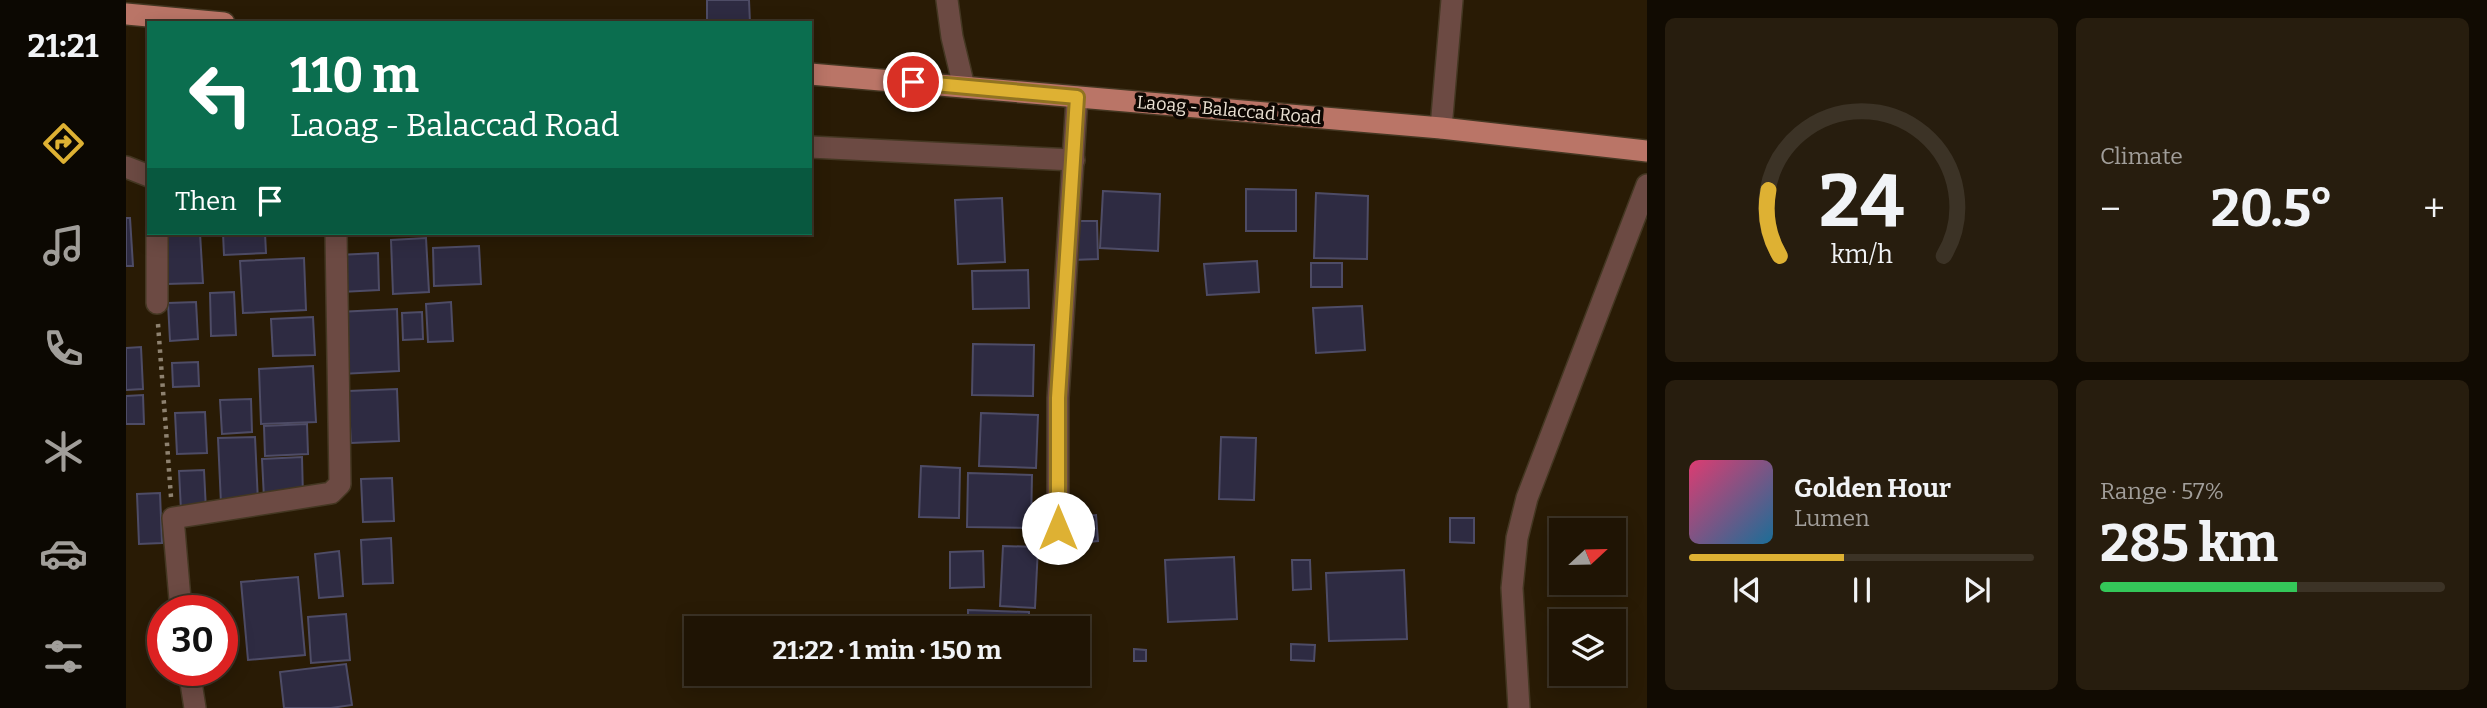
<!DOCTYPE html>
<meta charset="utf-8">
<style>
:root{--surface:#1f1404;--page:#271d0e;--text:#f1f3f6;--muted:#a19e9a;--line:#3c3326;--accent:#deb133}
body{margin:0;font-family:Bitter,serif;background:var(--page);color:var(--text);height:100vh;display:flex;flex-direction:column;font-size:26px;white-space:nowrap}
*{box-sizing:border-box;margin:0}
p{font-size:23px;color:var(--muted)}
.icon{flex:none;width:38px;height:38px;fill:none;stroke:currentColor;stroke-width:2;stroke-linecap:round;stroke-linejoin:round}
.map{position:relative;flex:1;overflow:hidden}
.panel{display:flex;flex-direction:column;gap:18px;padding:18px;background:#110b02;width:840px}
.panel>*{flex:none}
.top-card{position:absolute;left:21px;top:21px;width:665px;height:214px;border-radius:0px;box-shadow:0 4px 18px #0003,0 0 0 2px var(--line);background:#0b6e4f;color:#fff;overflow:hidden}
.needle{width:46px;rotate:68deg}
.buttons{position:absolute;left:1423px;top:518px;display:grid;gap:14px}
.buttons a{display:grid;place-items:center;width:77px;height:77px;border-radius:0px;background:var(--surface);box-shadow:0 4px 18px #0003,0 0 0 2px var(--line);font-size:35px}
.speed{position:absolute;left:21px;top:595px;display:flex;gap:14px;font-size:35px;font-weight:700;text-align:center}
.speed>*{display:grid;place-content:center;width:91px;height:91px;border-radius:50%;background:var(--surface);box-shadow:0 4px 18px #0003,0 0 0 2px var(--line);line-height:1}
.speed .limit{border:10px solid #d22;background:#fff;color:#111}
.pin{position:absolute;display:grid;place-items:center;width:60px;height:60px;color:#fff;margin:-30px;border:4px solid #fff;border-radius:50%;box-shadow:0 2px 7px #0007}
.me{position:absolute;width:77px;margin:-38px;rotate:0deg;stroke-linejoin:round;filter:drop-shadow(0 0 5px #0008)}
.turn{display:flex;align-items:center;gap:24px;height:147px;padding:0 28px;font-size:32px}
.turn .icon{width:91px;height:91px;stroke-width:2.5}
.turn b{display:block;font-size:49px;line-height:60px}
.then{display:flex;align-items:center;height:66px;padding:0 28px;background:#0003;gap:14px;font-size:26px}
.big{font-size:52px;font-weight:700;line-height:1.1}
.panel .tile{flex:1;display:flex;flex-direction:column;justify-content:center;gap:10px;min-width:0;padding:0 24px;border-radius:10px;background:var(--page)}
.panel .dial{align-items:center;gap:0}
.dial svg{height:182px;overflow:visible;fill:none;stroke:var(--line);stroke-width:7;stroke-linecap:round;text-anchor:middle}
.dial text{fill:var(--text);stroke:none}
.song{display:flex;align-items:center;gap:21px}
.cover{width:84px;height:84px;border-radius:10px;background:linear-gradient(135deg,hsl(340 70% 55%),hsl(200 70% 35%))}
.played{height:7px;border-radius:4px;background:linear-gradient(90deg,var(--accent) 45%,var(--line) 45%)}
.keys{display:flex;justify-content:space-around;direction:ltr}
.heat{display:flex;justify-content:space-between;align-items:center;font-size:38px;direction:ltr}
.charge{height:10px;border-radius:5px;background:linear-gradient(90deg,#34c759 57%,var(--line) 0)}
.panel .tiles{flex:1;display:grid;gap:18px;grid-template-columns:repeat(2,1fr)}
.trip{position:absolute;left:558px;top:616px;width:406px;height:70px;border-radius:0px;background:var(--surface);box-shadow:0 4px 18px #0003,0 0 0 2px var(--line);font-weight:700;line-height:70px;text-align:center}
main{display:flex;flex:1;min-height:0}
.menu{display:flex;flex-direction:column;width:126px;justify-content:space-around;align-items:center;background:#0c0802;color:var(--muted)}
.menu .icon{width:49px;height:49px}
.menu .on{color:var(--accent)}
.menu b{font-size:32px;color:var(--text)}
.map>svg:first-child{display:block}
.building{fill:#2e2b42;stroke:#4e4c66;stroke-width:2}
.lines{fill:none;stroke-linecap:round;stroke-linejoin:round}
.street-casing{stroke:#443722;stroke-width:24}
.primary-casing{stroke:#443722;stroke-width:24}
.path{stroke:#8e8270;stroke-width:4.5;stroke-dasharray:3.5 5;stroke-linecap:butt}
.street{stroke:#6c4a43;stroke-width:21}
.primary{stroke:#ba7567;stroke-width:21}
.route-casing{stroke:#907321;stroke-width:18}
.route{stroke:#deb133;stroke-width:12}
.labels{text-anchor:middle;stroke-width:7;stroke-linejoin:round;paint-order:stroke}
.street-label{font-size:18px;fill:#ebe1d3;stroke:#0d0702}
</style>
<main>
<nav class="menu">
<b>21:21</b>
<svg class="icon on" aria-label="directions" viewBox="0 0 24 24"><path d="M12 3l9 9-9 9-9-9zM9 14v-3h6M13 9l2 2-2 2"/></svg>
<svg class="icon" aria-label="music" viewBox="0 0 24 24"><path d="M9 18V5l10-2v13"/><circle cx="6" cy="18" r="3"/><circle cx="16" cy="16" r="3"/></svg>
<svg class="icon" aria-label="phone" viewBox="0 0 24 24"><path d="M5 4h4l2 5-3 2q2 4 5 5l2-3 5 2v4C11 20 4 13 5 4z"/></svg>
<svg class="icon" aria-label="climate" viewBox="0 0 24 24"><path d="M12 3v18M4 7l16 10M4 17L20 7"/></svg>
<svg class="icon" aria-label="car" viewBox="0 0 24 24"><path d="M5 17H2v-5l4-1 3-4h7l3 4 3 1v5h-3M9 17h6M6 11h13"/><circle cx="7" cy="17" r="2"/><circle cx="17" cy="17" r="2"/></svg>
<svg class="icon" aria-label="filters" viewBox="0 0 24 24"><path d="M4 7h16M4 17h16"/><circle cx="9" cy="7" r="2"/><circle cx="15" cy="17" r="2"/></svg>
</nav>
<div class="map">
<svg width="1521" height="708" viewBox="0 0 1521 708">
<rect width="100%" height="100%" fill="#291b05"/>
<!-- building -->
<g class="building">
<polygon points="581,0 623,0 624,23 581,23"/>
<polygon points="1120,189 1170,190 1170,231 1120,231"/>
<polygon points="977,191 1034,194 1032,251 974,248"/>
<polygon points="1190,193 1242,196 1241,259 1188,258"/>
<polygon points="876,198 879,262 832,264 829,200"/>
<polygon points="0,218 4,218 7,266 0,266"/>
<polygon points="946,221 971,221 972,259 946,260"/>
<polygon points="37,233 74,233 77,283 40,284"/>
<polygon points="97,233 139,233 140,253 98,255"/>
<polygon points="300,238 303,292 267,294 265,240"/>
<polygon points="353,246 355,284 308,286 307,248"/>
<polygon points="252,253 253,290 215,292 212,255"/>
<polygon points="178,258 180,310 117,313 114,261"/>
<polygon points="1131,261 1133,292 1081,295 1078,264"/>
<rect x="1185" y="263" width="31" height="24"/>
<polygon points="902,270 903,308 847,309 846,271"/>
<polygon points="108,292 110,335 85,336 84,293"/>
<polygon points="70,302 72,339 44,341 42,303"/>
<polygon points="325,302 327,341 302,342 300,304"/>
<polygon points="1236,306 1239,350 1190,353 1187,308"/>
<polygon points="271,309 273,371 215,374 212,312"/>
<polygon points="296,312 297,339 277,340 276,313"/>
<polygon points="187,317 189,355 147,356 145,319"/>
<polygon points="847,344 908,345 907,396 846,395"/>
<polygon points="15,347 17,389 0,390 0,348"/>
<polygon points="72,362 73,386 47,387 46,363"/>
<polygon points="187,366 190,422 135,424 133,369"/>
<polygon points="271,389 273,441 225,443 222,391"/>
<polygon points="17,395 18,424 0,424 0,396"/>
<polygon points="125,399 126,432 96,434 94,400"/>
<polygon points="79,412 81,453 51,454 49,413"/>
<polygon points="855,413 912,415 910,468 853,466"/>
<polygon points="181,424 182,454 139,456 138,426"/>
<polygon points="129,437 132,502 95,504 92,438"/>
<polygon points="1095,437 1130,438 1128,500 1093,499"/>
<polygon points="176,457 177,497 138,498 136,459"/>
<polygon points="795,466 834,468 833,518 793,517"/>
<polygon points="78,470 80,510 55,511 53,471"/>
<polygon points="842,473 906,475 905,528 841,527"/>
<polygon points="266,478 268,521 237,522 235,479"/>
<polygon points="34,493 36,543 13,544 11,494"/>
<polygon points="970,515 972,541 941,544 939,518"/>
<polygon points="1324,518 1348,518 1348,543 1324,542"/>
<polygon points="265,538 267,583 237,584 235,540"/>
<polygon points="877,546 912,547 909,608 874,606"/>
<polygon points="213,551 217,596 193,598 189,554"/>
<polygon points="857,551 858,587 824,588 824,552"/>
<polygon points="1108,557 1111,619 1042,622 1039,560"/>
<polygon points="1166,560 1184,560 1185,589 1167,590"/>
<polygon points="1278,570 1281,639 1203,641 1200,573"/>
<polygon points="172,577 179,655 122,660 115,582"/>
<polygon points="842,610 903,612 903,628 842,628"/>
<polygon points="220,614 224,660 185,663 182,617"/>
<polygon points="1165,644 1189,645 1188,661 1165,660"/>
<polygon points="1008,649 1020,650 1020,661 1008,661"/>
<polygon points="220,664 226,705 205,708 158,708 154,672"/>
</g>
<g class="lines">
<!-- street casing -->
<g class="street-casing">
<g id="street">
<polyline points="821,0 826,37 838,87"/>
<polyline points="1315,128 1326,0"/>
<polyline points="684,147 948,160"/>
<polyline points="0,167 23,176"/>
<polyline points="31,303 31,233"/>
<polyline points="932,528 932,398 951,97"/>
<polyline points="55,611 47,518 205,493 214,484 210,233"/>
<polyline points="63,670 69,708"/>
<polyline points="1393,708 1386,588 1391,538 1401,498 1521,185"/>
</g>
</g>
<!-- primary casing -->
<g class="primary-casing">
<g id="primary">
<polyline points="0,14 98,23"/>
<polyline points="684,74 1315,128 1521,151"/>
</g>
</g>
<!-- path -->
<polyline class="path" points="32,324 45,497"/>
<!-- street -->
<use href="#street" class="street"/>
<!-- primary -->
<use href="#primary" class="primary"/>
</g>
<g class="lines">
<!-- route casing -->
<g class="route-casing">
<polyline id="route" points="787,82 951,97 932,398 932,528"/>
</g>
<!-- route -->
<use href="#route" class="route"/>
</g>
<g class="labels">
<!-- street labels -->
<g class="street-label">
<text transform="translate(1103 110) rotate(5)" y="6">Laoag - Balaccad Road</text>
</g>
</g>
</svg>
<div class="buttons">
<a><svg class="needle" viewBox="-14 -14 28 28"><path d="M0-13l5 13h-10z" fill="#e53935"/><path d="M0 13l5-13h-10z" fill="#a19e9a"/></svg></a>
<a><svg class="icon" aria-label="layers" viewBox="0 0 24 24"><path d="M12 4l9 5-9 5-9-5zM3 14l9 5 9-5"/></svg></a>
</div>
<div class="speed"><div class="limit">30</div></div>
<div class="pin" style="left:787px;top:82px;background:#d93025"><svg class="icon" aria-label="arrive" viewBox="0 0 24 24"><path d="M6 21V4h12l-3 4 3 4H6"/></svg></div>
<svg class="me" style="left:932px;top:528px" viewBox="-20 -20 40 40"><circle r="19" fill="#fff"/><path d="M0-13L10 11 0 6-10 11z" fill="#deb133"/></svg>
<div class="trip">21:22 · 1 min · 150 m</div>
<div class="top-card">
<div class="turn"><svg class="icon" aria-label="left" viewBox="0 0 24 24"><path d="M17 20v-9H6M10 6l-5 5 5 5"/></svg><div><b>110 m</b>Laoag - Balaccad Road</div></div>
<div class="then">Then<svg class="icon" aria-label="arrive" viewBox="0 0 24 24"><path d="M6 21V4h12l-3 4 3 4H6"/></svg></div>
</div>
</div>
<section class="panel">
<div class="tiles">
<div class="tile dial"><svg viewBox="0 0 100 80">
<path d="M14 69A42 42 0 1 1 86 69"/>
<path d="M14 69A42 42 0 0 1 9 40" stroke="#deb133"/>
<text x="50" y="56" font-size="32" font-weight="700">24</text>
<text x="50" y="72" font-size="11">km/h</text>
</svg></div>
<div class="tile"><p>Climate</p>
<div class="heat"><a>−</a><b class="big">20.5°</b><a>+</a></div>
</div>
<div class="tile">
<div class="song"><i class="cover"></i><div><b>Golden Hour</b><p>Lumen</p></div></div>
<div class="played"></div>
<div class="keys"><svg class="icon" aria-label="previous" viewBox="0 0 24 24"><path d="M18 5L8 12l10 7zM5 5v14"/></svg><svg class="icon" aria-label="pause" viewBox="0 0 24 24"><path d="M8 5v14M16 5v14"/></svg><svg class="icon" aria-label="next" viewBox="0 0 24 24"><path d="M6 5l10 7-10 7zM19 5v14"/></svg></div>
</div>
<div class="tile"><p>Range · 57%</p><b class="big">285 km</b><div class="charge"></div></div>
</div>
</section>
</main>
